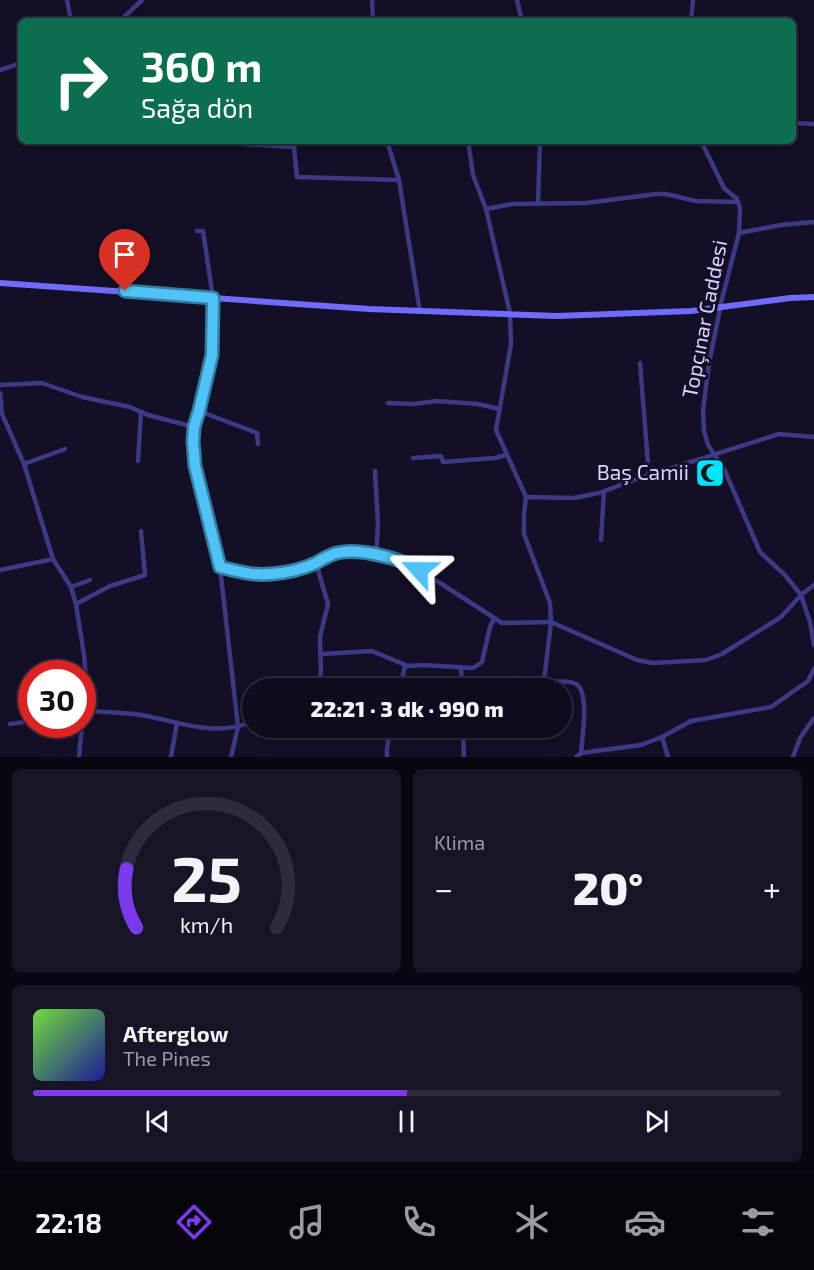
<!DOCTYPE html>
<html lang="tr">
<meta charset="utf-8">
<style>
:root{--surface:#0e0b1c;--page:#171425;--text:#f1f3f6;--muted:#9b9ba3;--line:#2e2b3b;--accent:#7c3aed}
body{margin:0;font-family:"Exo 2",sans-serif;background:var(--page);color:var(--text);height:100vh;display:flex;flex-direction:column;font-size:22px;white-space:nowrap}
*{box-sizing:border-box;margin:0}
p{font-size:20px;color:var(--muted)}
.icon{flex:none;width:33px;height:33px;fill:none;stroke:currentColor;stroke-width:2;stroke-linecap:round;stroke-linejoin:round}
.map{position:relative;height:757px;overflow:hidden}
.drawer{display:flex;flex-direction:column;gap:12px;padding:12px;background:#08060f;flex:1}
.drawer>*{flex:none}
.banner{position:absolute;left:18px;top:18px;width:778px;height:126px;border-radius:9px;box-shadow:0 3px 15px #0003,0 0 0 2px var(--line);background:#0b6e4f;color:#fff;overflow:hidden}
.speed{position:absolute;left:18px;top:660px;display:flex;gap:12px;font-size:30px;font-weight:700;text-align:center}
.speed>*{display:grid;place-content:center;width:78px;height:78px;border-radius:50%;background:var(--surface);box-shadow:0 3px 15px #0003,0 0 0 2px var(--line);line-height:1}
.speed .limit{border:9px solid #d22;background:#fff;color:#111}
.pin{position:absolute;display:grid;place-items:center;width:51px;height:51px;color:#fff;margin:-62px -26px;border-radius:50% 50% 50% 0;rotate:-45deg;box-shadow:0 0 6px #0007}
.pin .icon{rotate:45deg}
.me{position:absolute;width:66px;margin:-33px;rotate:294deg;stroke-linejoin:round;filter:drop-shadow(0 0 4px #0008)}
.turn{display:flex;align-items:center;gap:21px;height:126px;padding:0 24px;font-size:27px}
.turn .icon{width:78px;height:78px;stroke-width:2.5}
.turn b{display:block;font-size:42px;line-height:51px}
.big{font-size:45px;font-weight:800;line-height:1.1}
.drawer .card{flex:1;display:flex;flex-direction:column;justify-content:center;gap:9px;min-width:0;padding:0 21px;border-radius:9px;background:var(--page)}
.drawer .dial{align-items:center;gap:0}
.dial svg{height:156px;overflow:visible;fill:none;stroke:var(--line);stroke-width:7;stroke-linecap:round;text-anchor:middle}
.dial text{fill:var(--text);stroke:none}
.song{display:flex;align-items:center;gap:18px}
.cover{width:72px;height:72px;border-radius:9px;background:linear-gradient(135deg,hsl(100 70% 55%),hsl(240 70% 35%))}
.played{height:6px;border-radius:3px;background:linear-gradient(90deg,var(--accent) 50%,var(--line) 50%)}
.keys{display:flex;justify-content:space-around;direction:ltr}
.heat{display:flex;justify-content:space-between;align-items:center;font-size:33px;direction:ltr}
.drawer .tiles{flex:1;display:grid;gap:12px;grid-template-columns:1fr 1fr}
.card:last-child{grid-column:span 2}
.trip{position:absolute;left:242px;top:678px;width:330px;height:60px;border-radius:30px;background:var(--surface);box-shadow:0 3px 15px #0003,0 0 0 2px var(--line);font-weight:800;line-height:60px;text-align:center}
.dock{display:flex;height:96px;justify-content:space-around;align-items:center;background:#06040b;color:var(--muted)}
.dock .icon{width:42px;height:42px}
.dock .on{color:var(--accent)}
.dock b{font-size:27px;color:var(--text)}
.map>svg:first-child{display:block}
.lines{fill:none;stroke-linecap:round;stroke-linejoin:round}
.street{stroke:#3d3a85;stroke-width:4.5}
.secondary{stroke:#6f6bff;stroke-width:6}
.route-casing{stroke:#337fa1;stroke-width:15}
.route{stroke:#4fc3f7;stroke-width:10}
.labels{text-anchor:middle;stroke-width:6;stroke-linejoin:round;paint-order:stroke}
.street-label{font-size:21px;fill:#d9d4ff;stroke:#130f26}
.poi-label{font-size:21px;fill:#d9d4ff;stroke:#130f26;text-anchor:end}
</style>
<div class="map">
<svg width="814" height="757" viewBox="0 0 814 757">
<rect width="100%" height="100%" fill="#130f26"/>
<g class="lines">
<!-- street -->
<g class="street">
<polyline points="67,0 71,21"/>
<polyline points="372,0 373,21"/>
<polyline points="517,0 522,21"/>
<polyline points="120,21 142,0"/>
<polyline points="691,21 693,0"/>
<polyline points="0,70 21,63"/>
<polyline points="794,123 814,124"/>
<polyline points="198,141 294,147 297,177 399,180"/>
<polyline points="387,141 399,180 420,312"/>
<path d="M469 147 473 175 486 209 510 313 511 344 496 430 526 497 524 514V534L550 603 551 622 544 681C553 683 568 679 576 684 590 692 582 738 581 753"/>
<polyline points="538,204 540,141"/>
<polyline points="486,209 512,204 586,203 656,194 666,194 696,201 738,202"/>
<polyline points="197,231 203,231 213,298 212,355 199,411 194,427 193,442 195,466 220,567 238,727 231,757"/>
<polyline points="739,233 781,225 814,222"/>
<polyline points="640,363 649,476"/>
<polyline points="0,385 42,383 82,397 130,407 148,415 194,427"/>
<polyline points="0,393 2,414 24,464 53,559 71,587 76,604 84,655 89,711 82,723"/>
<polyline points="388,403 413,404 437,401 478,404 499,409"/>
<polyline points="199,411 257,433 258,444"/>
<polyline points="413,458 441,456 443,462 495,458 506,455"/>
<polyline points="138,461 141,412"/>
<polyline points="24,464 65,449"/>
<polyline points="375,471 378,524 376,556"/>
<polyline points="526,497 574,498 599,493 637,479 779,434 814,437"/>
<polyline points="601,540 604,491"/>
<polyline points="316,563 328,604 320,637 321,673 317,688"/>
<path d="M220 567C252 575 284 577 316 563 323 560 329 555 337 553 355 549 388 556 406 561L502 623 551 622 637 660 653 663 706 660 722 654 781 617 801 595 785 575 760 552 725 471 708 445 704 431 703 411 709 363 722 299 739 233 740 208 737 199 724 188 701 141"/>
<polyline points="0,570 53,559"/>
<polyline points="814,585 801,595 810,622 814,645"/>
<polyline points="71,587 90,580"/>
<polyline points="76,604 110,586 145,575 141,531"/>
<polyline points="322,654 372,651 408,666 422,665 473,668 482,662 490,627 494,619"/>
<polyline points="461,668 462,688"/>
<polyline points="517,678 544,681"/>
<polyline points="400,688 405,666"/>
<path d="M82 712 89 711C106 712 124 712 141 715 182 722 211 737 252 722"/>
<polyline points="10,724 32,721"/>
<polyline points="463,728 464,757"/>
<polyline points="662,737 668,757"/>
<polyline points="79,757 82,724"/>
<polyline points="171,757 177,723"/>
<polyline points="387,757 387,748 391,728"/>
<polyline points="576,757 581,753 641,745 662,737 691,721 771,707 808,681 814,669"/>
<polyline points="793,757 800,738 814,718"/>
</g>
<!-- secondary -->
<polyline class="secondary" points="0,283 369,309 557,316 691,311 790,298 814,297"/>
</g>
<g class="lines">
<!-- route casing -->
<g class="route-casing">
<path id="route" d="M125 291 213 298 212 355 199 411 194 427 193 442 195 466 220 567C237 571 253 576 271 574 285 573 303 569 316 563 323 559 329 555 337 553 359 548 401 558 419 570"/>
</g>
<!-- route -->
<use href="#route" class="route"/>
</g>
<!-- icons -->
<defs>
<g id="mosque-square" transform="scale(1.5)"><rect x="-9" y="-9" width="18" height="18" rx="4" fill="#00e5ff" stroke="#130f26"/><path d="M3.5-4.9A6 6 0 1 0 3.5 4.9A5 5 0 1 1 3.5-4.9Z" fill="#111"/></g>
</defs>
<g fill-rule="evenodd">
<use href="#mosque-square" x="710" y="473"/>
</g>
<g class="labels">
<!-- street labels -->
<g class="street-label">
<text transform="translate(705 319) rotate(-79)" y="7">Topçınar Caddesi</text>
</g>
<!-- poi labels -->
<g class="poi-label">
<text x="689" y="480">Baş Camii</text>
</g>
</g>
</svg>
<div class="speed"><div class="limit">30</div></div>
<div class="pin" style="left:125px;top:291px;background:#d93025"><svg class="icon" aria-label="arrive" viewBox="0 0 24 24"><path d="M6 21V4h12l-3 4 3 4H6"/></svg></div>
<svg class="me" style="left:419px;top:570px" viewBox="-20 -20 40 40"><path d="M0-17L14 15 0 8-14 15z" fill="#4fc3f7" stroke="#fff" stroke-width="4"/></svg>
<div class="trip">22:21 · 3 dk · 990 m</div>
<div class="banner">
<div class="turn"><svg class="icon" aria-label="right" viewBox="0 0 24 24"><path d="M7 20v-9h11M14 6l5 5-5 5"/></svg><div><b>360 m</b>Sağa dön</div></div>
</div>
</div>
<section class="drawer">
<div class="tiles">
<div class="card dial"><svg viewBox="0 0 100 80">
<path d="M14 69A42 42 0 1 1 86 69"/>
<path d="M14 69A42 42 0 0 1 9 39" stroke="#7c3aed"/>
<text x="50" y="56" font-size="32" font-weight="700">25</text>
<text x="50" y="72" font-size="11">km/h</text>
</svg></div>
<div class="card"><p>Klima</p>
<div class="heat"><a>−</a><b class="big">20°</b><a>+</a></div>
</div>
<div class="card">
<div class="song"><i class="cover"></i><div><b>Afterglow</b><p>The Pines</p></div></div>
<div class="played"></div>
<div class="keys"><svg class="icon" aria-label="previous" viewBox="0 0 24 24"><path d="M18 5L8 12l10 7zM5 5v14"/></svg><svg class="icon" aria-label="pause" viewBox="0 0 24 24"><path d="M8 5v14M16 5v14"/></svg><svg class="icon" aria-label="next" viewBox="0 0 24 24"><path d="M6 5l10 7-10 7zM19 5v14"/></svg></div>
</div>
</div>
</section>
<nav class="dock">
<b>22:18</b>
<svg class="icon on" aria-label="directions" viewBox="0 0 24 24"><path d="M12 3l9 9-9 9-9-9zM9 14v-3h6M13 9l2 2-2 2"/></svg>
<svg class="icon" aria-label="music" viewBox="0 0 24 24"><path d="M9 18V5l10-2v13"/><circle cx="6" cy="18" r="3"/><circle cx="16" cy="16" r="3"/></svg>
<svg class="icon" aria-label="phone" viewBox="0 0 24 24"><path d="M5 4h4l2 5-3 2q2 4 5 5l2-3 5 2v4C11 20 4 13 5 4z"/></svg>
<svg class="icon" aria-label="climate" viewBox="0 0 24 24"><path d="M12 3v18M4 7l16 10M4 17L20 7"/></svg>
<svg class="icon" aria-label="car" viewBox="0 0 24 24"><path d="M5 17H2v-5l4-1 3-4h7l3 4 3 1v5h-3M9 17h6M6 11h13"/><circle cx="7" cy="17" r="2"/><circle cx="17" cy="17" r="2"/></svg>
<svg class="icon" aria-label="filters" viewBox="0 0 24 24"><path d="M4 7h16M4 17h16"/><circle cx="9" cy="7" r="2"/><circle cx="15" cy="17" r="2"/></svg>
</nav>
